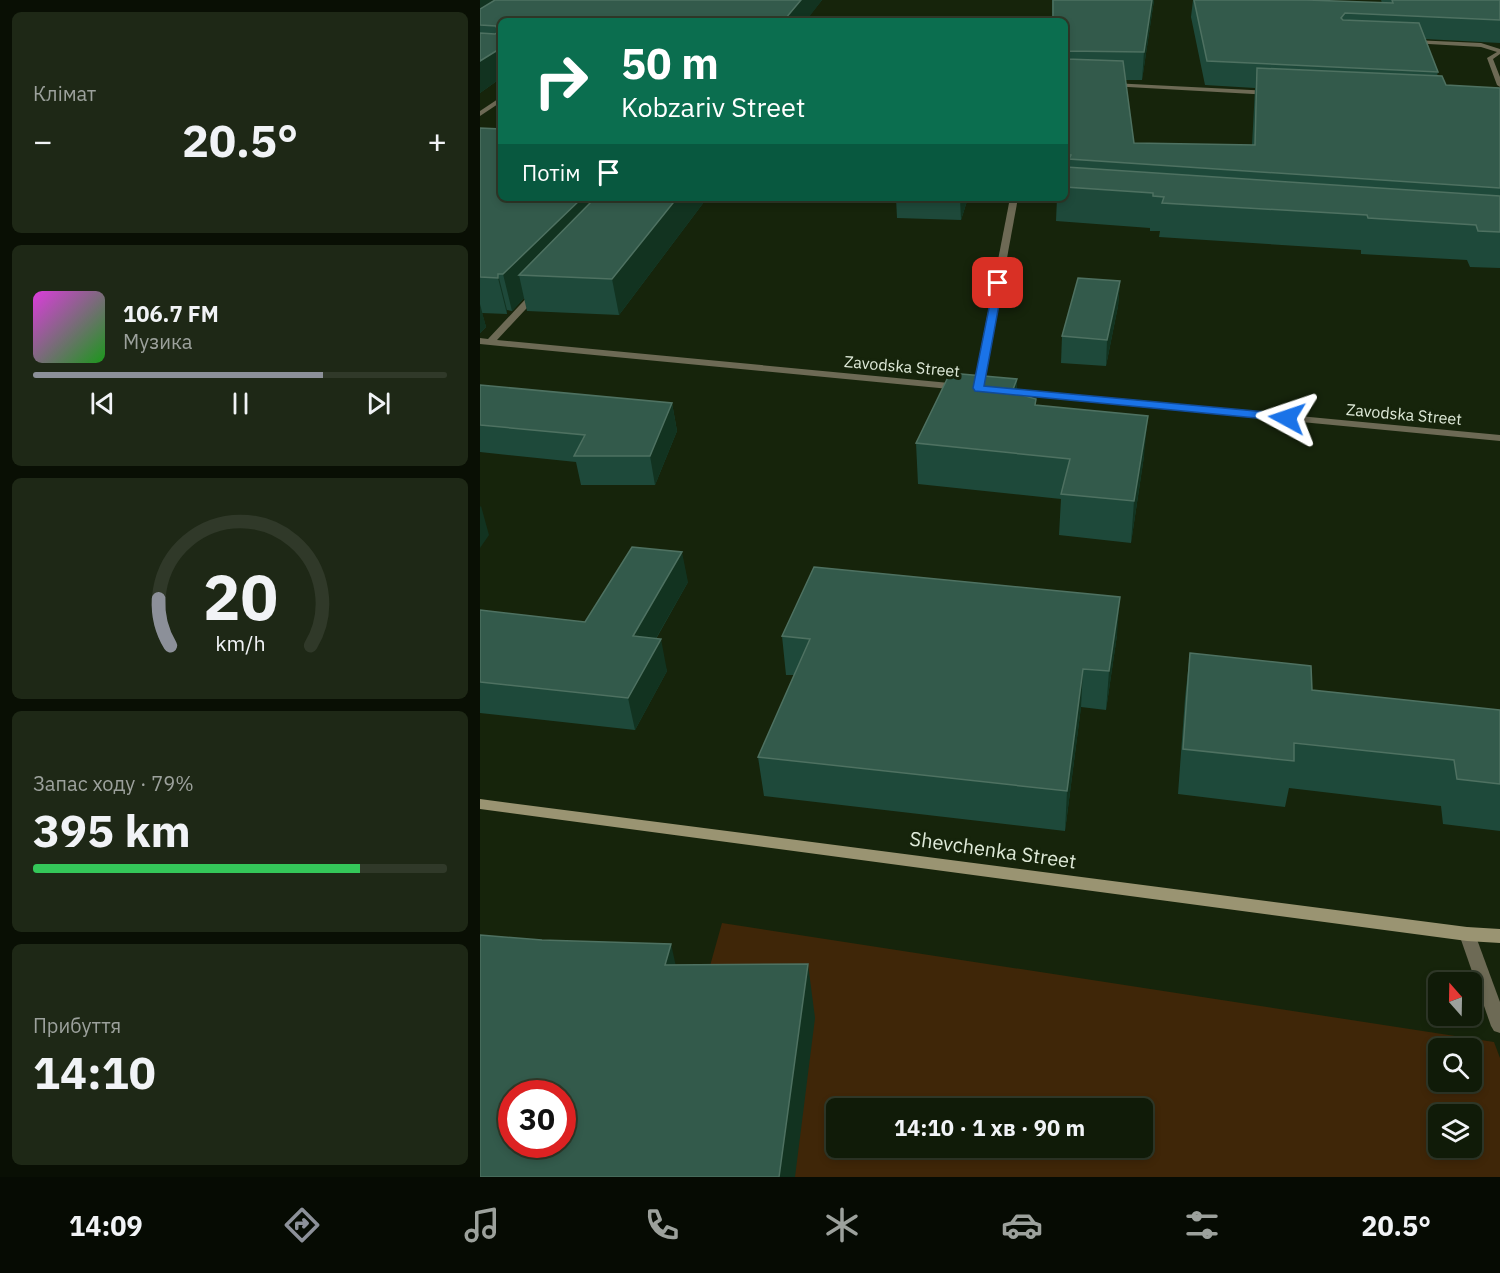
<!DOCTYPE html>
<html lang="uk">
<meta charset="utf-8">
<style>
:root{--surface:#101b08;--page:#1e2816;--text:#f1f3f6;--muted:#9ca19c;--line:#303929;--accent:#8c9099}
body{margin:0;font-family:"IBM Plex Sans",sans-serif;background:var(--page);color:var(--text);height:100vh;display:flex;flex-direction:column;font-size:22px;white-space:nowrap}
*{box-sizing:border-box;margin:0}
p{font-size:20px;color:var(--muted)}
.icon{flex:none;width:33px;height:33px;fill:none;stroke:currentColor;stroke-width:2;stroke-linecap:round;stroke-linejoin:round}
.map{position:relative;flex:1;overflow:hidden}
.side{display:flex;flex-direction:column;gap:12px;padding:12px;background:#090f04;width:480px}
.side>*{flex:none}
.banner{position:absolute;left:18px;top:18px;width:570px;height:183px;border-radius:9px;box-shadow:0 3px 9px #0003,0 0 0 2px var(--line);background:#0b6e4f;color:#fff;overflow:hidden}
.needle{width:39px;rotate:340deg}
.fabs{position:absolute;left:948px;top:972px;display:grid;gap:12px}
.fabs a{display:grid;place-items:center;width:54px;height:54px;border-radius:9px;background:var(--surface);box-shadow:0 3px 9px #0003,0 0 0 2px var(--line);font-size:30px}
.speed{position:absolute;left:18px;top:1080px;display:flex;gap:12px;font-size:30px;font-weight:700;text-align:center}
.speed>*{display:grid;place-content:center;width:78px;height:78px;border-radius:50%;background:var(--surface);box-shadow:0 3px 9px #0003,0 0 0 2px var(--line);line-height:1}
.speed .limit{border:9px solid #d22;background:#fff;color:#111}
.pin{position:absolute;display:grid;place-items:center;width:51px;height:51px;color:#fff;margin:-26px;border-radius:12px;box-shadow:0 3px 9px #0006}
.me{position:absolute;width:66px;margin:-33px;rotate:275deg;stroke-linejoin:round;filter:drop-shadow(0 0 4px #0008)}
.turn{display:flex;align-items:center;gap:21px;height:126px;padding:0 24px;font-size:27px}
.turn .icon{width:78px;height:78px;stroke-width:2.5}
.turn b{display:block;font-size:42px;line-height:51px}
.then{display:flex;align-items:center;height:57px;padding:0 24px;background:#0003;gap:12px;font-size:22px}
.big{font-size:45px;font-weight:700;line-height:1.1}
.side .card{flex:1;display:flex;flex-direction:column;justify-content:center;gap:9px;min-width:0;padding:0 21px;border-radius:9px;background:var(--page)}
.side .dial{align-items:center;gap:0}
.dial svg{height:156px;overflow:visible;fill:none;stroke:var(--line);stroke-width:7;stroke-linecap:round;text-anchor:middle}
.dial text{fill:var(--text);stroke:none}
.song{display:flex;align-items:center;gap:18px}
.cover{width:72px;height:72px;border-radius:9px;background:linear-gradient(135deg,hsl(300 70% 55%),hsl(120 70% 35%))}
.played{height:6px;border-radius:3px;background:linear-gradient(90deg,var(--accent) 70%,var(--line) 70%)}
.keys{display:flex;justify-content:space-around;direction:ltr}
.heat{display:flex;justify-content:space-between;align-items:center;font-size:33px;direction:ltr}
.charge{height:9px;border-radius:4px;background:linear-gradient(90deg,#34c759 79%,var(--line) 0)}
.trip{position:absolute;left:346px;top:1098px;width:327px;height:60px;border-radius:9px;background:var(--surface);box-shadow:0 3px 9px #0003,0 0 0 2px var(--line);font-weight:700;line-height:60px;text-align:center}
.tab-bar{display:flex;height:96px;justify-content:space-around;align-items:center;background:#060b03;color:var(--muted)}
.tab-bar .icon{width:42px;height:42px}
.tab-bar .selected{color:var(--accent)}
.tab-bar b{font-size:27px;color:var(--text)}
main{display:flex;flex:1;min-height:0}
.map>svg:first-child{display:block}
.green{fill:#3f2608;fill-rule:evenodd}
.lines{fill:none;stroke-linecap:round;stroke-linejoin:round}
.lane{fill:#6d6a55;fill-rule:evenodd}
.street{fill:#6d6a55;fill-rule:evenodd}
.secondary{fill:#9a9472;fill-rule:evenodd}
.wall{fill:#1e493a}
.shaded-wall{fill:#123320}
.building{fill:#335a4b;stroke:#4e7161;stroke-width:1.5;fill-rule:evenodd}
.route{fill:#1a73e8;stroke:#114b97;stroke-width:1.5}
.labels{text-anchor:middle;stroke-width:6;stroke-linejoin:round;paint-order:stroke}
.street-label{font-size:16px;fill:#dfead9;stroke:#16240b}
.near-street-label{font-size:20px;fill:#dfead9;stroke:#16240b}
</style>
<main>
<section class="side">
<div class="card"><p>Клімат</p>
<div class="heat"><a>−</a><b class="big">20.5°</b><a>+</a></div>
</div>
<div class="card">
<div class="song"><i class="cover"></i><div><b>106.7 FM</b><p>Музика</p></div></div>
<div class="played"></div>
<div class="keys"><svg class="icon" aria-label="previous" viewBox="0 0 24 24"><path d="M18 5L8 12l10 7zM5 5v14"/></svg><svg class="icon" aria-label="pause" viewBox="0 0 24 24"><path d="M8 5v14M16 5v14"/></svg><svg class="icon" aria-label="next" viewBox="0 0 24 24"><path d="M6 5l10 7-10 7zM19 5v14"/></svg></div>
</div>
<div class="card dial"><svg viewBox="0 0 100 80">
<path d="M14 69A42 42 0 1 1 86 69"/>
<path d="M14 69A42 42 0 0 1 8 45" stroke="#8c9099"/>
<text x="50" y="56" font-size="32" font-weight="700">20</text>
<text x="50" y="72" font-size="11">km/h</text>
</svg></div>
<div class="card"><p>Запас ходу · 79%</p><b class="big">395 km</b><div class="charge"></div></div>
<div class="card"><p>Прибуття</p><b class="big">14:10</b></div>
</section>
<div class="map">
<svg width="1020" height="1177" viewBox="0 0 1020 1177">
<rect width="100%" height="100%" fill="#16240b"/>
<!-- green -->
<path class="green" d="M242 923 1014 1042 1020 1058V1177H171ZM958 1048H992V1082H958ZM357 1108H663V1148H357ZM958 1114H992V1148H958Z"/>
<g class="lines">
<!-- lane -->
<g class="lane">
<polygon points="933,40 1001,43 1020,49 1020,54 1013,59 1020,77 1020,87 1017,85 1007,58 1017,52 1001,47 931,43"/>
<polygon points="21,97 21,102 0,116 0,111"/>
</g>
<!-- street -->
<g class="street">
<polygon points="632,83 791,91 794,93 791,95 630,86"/>
<polygon points="530,198 538,198 503,389 498,392 493,389"/>
<polygon points="56,290 59,291 59,295 17,340 480,384 485,387 480,390 0,344 0,338 8,339 53,291"/>
<polygon points="521,388 1020,435 1020,441 518,393 516,391"/>
<polygon points="987,927 993,929 995,934 1020,1002 1020,1033 1014,1031 1011,1026 979,934 981,929"/>
</g>
<!-- secondary -->
<polygon class="secondary" points="0,799 987,927 1020,929 1020,943 987,941 0,809"/>
</g>
<!-- wall -->
<g class="wall">
<polygon points="0,0 342,0 326,20 21,21 21,78 0,93"/>
<polygon points="572,0 674,0 662,80 645,80 654,143 772,145 775,88 725,85 711,17 713,0 827,0 902,3 901,0 1020,0 1020,43 945,39 958,72 957,76 966,85 1020,88 1020,268 990,267 987,260 881,254 881,250 679,237 680,231 670,231 670,228 576,221 577,198 585,198 585,21 572,21"/>
<polygon points="0,128 21,198 227,198 139,315 47,311 44,298 32,311 27,310 27,314 2,313 6,327 0,333"/>
<polygon points="416,198 488,198 481,220 417,218"/>
<polygon points="640,281 638,306 626,366 581,363 582,336"/>
<polygon points="537,379 537,394 556,405 664,456 651,543 579,535 581,499 438,484 436,443"/>
<polygon points="0,385 192,403 197,431 175,485 101,485 96,462 0,452"/>
<polygon points="208,582 176,639 187,671 155,730 0,713 0,610 105,622"/>
<polygon points="637,635 626,710 601,707 585,831 284,796 278,757 314,675 306,675 302,636"/>
<polygon points="710,653 832,690 1020,710 1020,831 963,824 961,806 809,788 805,807 698,794 705,698"/>
</g>
<!-- shaded-wall -->
<g class="shaded-wall">
<polygon points="0,0 46,0 0,25"/>
<polygon points="321,0 342,0 326,21 305,19"/>
<polygon points="672,0 674,0 662,80 664,52"/>
<polygon points="21,48 21,78 0,93 0,61"/>
<polygon points="102,198 140,198 39,275 44,298 32,311 23,274"/>
<polygon points="197,198 227,198 139,315 132,279"/>
<polygon points="480,198 488,198 481,220"/>
<polygon points="18,274 27,310 27,314 18,278"/>
<polygon points="640,281 638,306 626,366 627,340"/>
<polygon points="0,304 6,327 0,333"/>
<polygon points="537,379 536,418 532,392"/>
<polygon points="192,403 197,431 175,485 170,456"/>
<polygon points="668,416 664,456 651,543 654,501"/>
<polygon points="1,506 9,535 0,548 0,507"/>
<polygon points="202,552 208,582 159,668 153,636"/>
<polygon points="640,597 637,635 626,710 629,671"/>
<polygon points="181,639 187,671 155,730 148,698"/>
<polygon points="603,669 601,707 585,831 587,791"/>
<polygon points="191,944 203,998 185,965"/>
<polygon points="328,964 335,1018 315,1177 299,1177"/>
</g>
<!-- building -->
<g class="building">
<polygon points="15,0 321,0 305,19 341,21 21,21 21,48 0,61 0,33 15,34 18,32 16,26 0,25 0,9"/>
<polygon points="573,0 672,0 664,52 586,51 585,52 585,21 573,21"/>
<polygon points="714,0 827,0 913,3 912,0 1020,0 1020,20 865,13 861,18 863,20 939,23 958,72 727,61"/>
<polygon points="585,57 586,59 643,61 654,143 775,145 777,68 962,76 966,85 1020,88 1020,188 589,159 591,155 585,154"/>
<polygon points="0,128 21,129 21,198 102,198 23,274 18,274 18,278 0,277"/>
<polygon points="586,167 1020,196 1020,232 998,231 996,225 888,218 887,215 682,203 684,197 673,196 673,193 585,187"/>
<polygon points="115,198 197,198 132,279 39,275"/>
<polygon points="598,278 640,281 627,340 582,336"/>
<polygon points="470,373 537,379 532,392 556,399 555,405 668,416 654,501 581,494 590,459 436,443"/>
<polygon points="0,385 192,403 170,456 94,456 105,435 0,425"/>
<polygon points="152,547 202,552 153,636 181,639 148,698 0,682 0,610 105,622"/>
<polygon points="334,567 640,597 629,671 603,669 587,791 278,757 330,639 302,636"/>
<polygon points="710,653 831,666 832,690 1020,710 1020,784 977,779 974,760 814,743 814,761 703,749"/>
<path d="M0 935 62 940 191 944 185 965 328 964 299 1177H0ZM32 1094H82V1144H32Z"/>
</g>
<!-- route -->
<polygon class="route" points="518,280 523,283 504,386 807,414 812,418 807,421 495,391 493,388 514,283"/>
<g class="labels">
<!-- street labels -->
<g class="street-label">
<text transform="translate(422 366) rotate(5)" y="6">Zavodska Street</text>
<text transform="translate(924 414) rotate(5)" y="6">Zavodska Street</text>
</g>
<!-- near-street labels -->
<g class="near-street-label">
<text transform="translate(513 850) rotate(8)" y="7">Shevchenka Street</text>
</g>
</g>
</svg>
<div class="fabs">
<a><svg class="needle" viewBox="-14 -14 28 28"><path d="M0-13l5 13h-10z" fill="#e53935"/><path d="M0 13l5-13h-10z" fill="#9ca19c"/></svg></a>
<a><svg class="icon" aria-label="search" viewBox="0 0 24 24"><circle cx="10" cy="10" r="6"/><path d="M15 15l6 6"/></svg></a>
<a><svg class="icon" aria-label="layers" viewBox="0 0 24 24"><path d="M12 4l9 5-9 5-9-5zM3 14l9 5 9-5"/></svg></a>
</div>
<div class="speed"><div class="limit">30</div></div>
<div class="pin" style="left:518px;top:283px;background:#d93025"><svg class="icon" aria-label="arrive" viewBox="0 0 24 24"><path d="M6 21V4h12l-3 4 3 4H6"/></svg></div>
<svg class="me" style="left:807px;top:418px" viewBox="-20 -20 40 40"><path d="M0-17L14 15 0 8-14 15z" fill="#1a73e8" stroke="#fff" stroke-width="4"/></svg>
<div class="trip">14:10 · 1 хв · 90 m</div>
<div class="banner">
<div class="turn"><svg class="icon" aria-label="right" viewBox="0 0 24 24"><path d="M7 20v-9h11M14 6l5 5-5 5"/></svg><div><b>50 m</b>Kobzariv Street</div></div>
<div class="then">Потім<svg class="icon" aria-label="arrive" viewBox="0 0 24 24"><path d="M6 21V4h12l-3 4 3 4H6"/></svg></div>
</div>
</div>
</main>
<nav class="tab-bar">
<b>14:09</b>
<svg class="icon selected" aria-label="directions" viewBox="0 0 24 24"><path d="M12 3l9 9-9 9-9-9zM9 14v-3h6M13 9l2 2-2 2"/></svg>
<svg class="icon" aria-label="music" viewBox="0 0 24 24"><path d="M9 18V5l10-2v13"/><circle cx="6" cy="18" r="3"/><circle cx="16" cy="16" r="3"/></svg>
<svg class="icon" aria-label="phone" viewBox="0 0 24 24"><path d="M5 4h4l2 5-3 2q2 4 5 5l2-3 5 2v4C11 20 4 13 5 4z"/></svg>
<svg class="icon" aria-label="climate" viewBox="0 0 24 24"><path d="M12 3v18M4 7l16 10M4 17L20 7"/></svg>
<svg class="icon" aria-label="car" viewBox="0 0 24 24"><path d="M5 17H2v-5l4-1 3-4h7l3 4 3 1v5h-3M9 17h6M6 11h13"/><circle cx="7" cy="17" r="2"/><circle cx="17" cy="17" r="2"/></svg>
<svg class="icon" aria-label="filters" viewBox="0 0 24 24"><path d="M4 7h16M4 17h16"/><circle cx="9" cy="7" r="2"/><circle cx="15" cy="17" r="2"/></svg>
<b>20.5°</b>
</nav>
